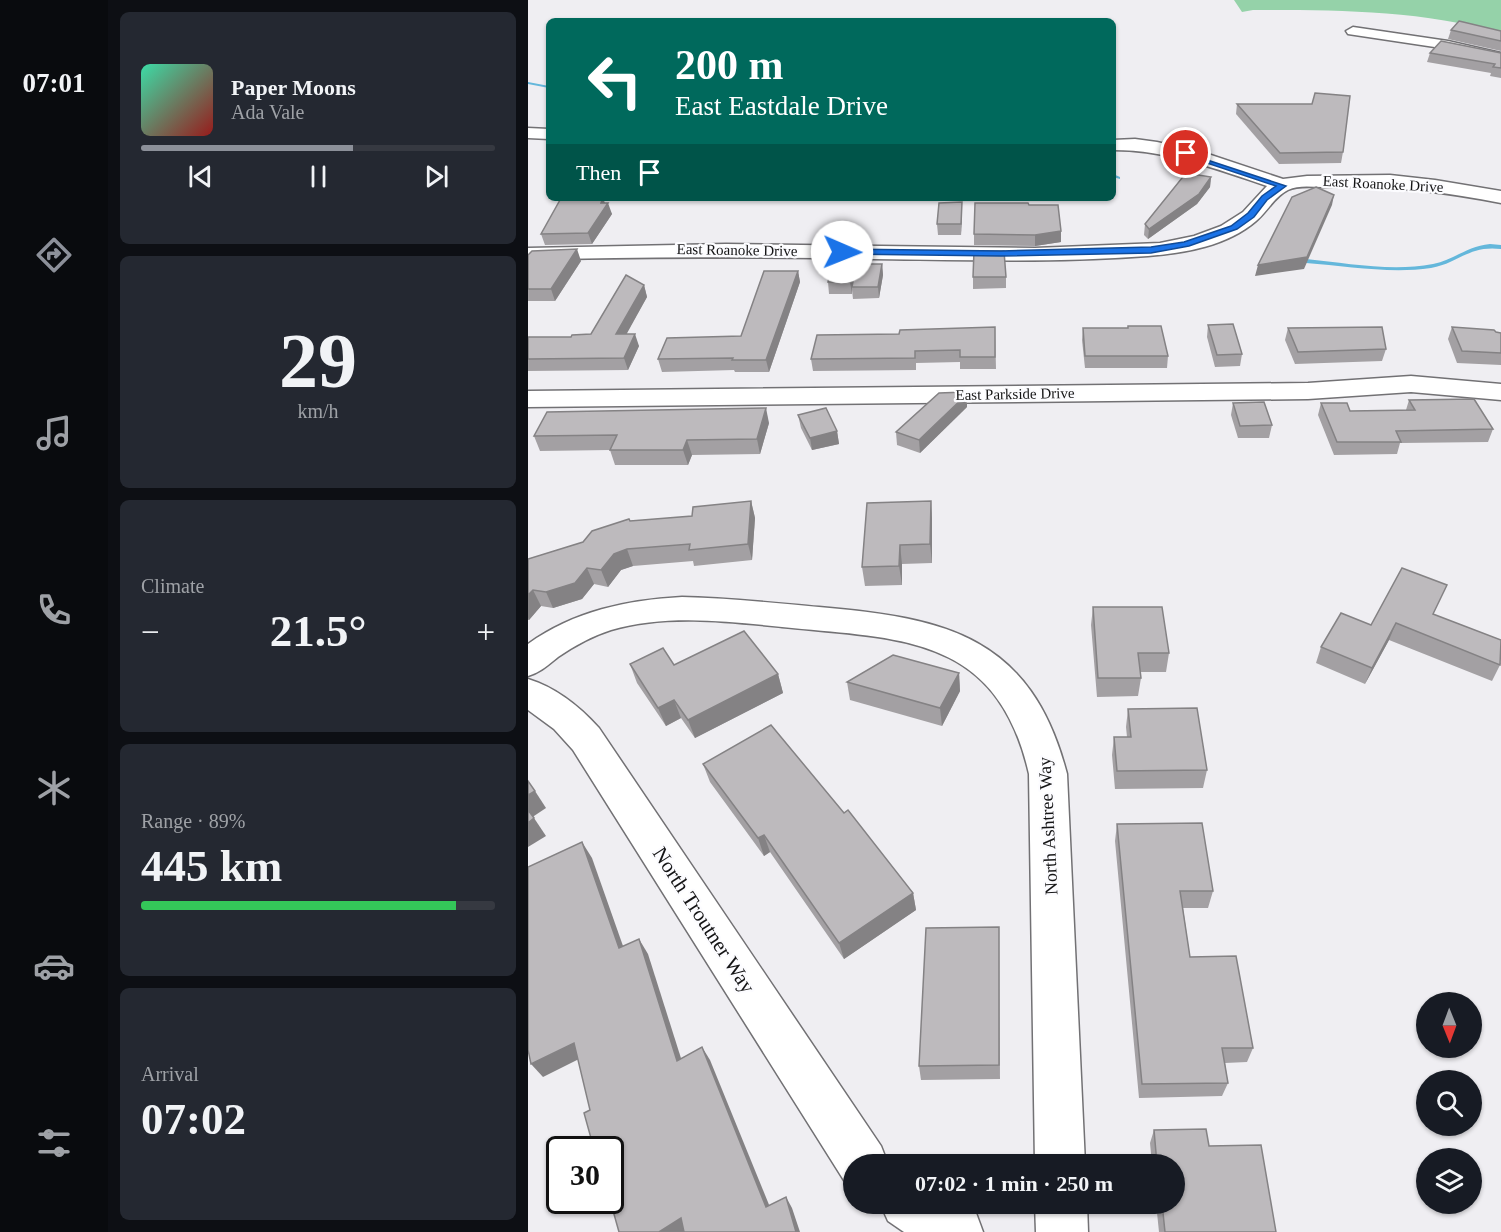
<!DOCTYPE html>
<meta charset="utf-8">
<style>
:root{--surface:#171b24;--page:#242831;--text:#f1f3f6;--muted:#9ea1a6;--line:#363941;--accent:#8c9099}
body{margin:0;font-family:"Times New Roman",serif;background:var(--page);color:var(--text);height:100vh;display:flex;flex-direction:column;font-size:22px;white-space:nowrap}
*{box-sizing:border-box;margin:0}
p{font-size:20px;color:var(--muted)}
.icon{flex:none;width:33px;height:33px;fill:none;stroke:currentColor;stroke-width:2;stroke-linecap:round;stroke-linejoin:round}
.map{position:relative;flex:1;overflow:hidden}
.details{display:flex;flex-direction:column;gap:12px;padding:12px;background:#0d0f14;width:420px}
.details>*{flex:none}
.guide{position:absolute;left:18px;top:18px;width:570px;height:183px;border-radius:9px;box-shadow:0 2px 4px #0004;background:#00695c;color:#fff;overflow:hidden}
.needle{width:39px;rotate:179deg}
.fabs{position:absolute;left:888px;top:992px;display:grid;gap:12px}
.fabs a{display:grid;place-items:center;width:66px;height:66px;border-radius:50%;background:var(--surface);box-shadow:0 2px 4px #0004;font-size:30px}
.speed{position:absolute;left:18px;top:1136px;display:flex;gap:12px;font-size:30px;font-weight:700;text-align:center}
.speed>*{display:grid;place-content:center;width:78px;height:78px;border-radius:50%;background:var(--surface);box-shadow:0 2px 4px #0004;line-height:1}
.speed .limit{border:3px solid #111;border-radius:9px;background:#fff;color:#111}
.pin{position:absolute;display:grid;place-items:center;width:51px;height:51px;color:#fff;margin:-26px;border:3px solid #fff;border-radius:50%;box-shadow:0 2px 6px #0007}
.me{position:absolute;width:66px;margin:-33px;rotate:91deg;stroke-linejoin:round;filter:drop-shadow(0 0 4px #0008)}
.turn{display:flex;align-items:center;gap:21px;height:126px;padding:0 30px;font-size:27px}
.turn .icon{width:78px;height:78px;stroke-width:2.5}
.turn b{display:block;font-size:42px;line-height:51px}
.then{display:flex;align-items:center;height:57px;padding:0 30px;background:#0003;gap:12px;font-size:22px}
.big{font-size:45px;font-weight:600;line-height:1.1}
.details .card{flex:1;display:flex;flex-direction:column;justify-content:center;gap:9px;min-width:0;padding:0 21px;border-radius:9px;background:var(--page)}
.details .dial{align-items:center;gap:0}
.dial b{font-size:78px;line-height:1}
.song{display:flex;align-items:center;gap:18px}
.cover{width:72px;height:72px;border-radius:9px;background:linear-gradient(135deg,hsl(160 70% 55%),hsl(0 70% 35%))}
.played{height:6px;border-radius:3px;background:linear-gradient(90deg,var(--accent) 60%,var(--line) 60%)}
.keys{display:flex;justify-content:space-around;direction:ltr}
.heat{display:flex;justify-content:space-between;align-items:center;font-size:33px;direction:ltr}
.charge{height:9px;border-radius:4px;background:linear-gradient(90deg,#34c759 89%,var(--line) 0)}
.trip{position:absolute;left:315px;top:1154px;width:342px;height:60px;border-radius:30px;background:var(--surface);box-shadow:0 2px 4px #0004;font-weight:600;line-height:60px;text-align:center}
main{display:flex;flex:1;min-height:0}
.menu{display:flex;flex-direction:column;width:108px;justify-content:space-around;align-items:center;background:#090b0e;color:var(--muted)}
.menu .icon{width:42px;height:42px}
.menu .active{color:var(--accent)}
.menu b{font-size:27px;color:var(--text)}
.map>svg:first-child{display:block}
.green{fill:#95d2a9}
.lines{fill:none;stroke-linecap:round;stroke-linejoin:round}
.stream{fill:#64b7db;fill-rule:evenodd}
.minor-casing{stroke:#727174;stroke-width:3}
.minor{fill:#fff;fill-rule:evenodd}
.wall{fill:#a3a0a3}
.shaded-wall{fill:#848284}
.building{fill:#bdbabd;stroke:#848284;stroke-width:1.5}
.route{fill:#1a73e8;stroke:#114b97;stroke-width:1.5}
.labels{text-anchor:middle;stroke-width:4.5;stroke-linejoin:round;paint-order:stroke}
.far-street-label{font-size:15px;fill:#141415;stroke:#fcfcff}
.street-label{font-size:18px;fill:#141415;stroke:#fcfcff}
.near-street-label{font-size:21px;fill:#141415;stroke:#fcfcff}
</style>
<main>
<nav class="menu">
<b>07:01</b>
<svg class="icon active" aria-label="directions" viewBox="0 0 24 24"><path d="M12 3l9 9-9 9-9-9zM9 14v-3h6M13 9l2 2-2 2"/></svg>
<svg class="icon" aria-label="music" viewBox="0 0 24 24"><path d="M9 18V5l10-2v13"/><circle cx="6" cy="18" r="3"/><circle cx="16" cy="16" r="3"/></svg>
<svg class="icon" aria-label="phone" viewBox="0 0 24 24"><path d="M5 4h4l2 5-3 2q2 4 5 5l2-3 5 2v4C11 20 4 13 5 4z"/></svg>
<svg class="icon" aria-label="climate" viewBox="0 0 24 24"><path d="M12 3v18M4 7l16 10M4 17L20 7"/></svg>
<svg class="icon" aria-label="car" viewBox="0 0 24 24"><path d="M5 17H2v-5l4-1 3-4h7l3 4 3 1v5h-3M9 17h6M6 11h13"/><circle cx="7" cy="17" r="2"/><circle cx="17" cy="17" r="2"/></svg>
<svg class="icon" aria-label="filters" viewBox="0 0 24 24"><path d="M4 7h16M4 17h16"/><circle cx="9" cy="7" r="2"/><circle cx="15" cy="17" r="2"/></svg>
</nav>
<section class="details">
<div class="card">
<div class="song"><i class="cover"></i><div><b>Paper Moons</b><p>Ada Vale</p></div></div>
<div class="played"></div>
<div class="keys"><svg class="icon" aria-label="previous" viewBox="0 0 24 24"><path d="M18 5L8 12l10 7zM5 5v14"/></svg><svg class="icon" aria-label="pause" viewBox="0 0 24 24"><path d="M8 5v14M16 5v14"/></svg><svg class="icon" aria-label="next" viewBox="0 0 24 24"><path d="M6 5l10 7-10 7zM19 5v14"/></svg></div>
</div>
<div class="card dial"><b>29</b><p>km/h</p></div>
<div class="card"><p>Climate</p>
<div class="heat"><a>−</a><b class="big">21.5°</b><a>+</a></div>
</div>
<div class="card"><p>Range · 89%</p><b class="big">445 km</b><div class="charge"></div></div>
<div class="card"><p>Arrival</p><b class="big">07:02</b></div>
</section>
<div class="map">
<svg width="973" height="1232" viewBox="0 0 973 1232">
<rect width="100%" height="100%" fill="#efeef2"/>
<!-- green -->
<path class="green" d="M706 0H973V33C893 10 807 10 725 10L714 12Z"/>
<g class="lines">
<!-- stream -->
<g class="stream">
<polygon points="0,82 21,86 21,88 0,84"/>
<polygon points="585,174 592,177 592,179 585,177"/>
<path d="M962 244 973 245V249C941 245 931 263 903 268 862 274 819 266 778 263L775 261 778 259C819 263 863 272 905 264 926 260 939 246 962 244Z"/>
</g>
<!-- minor casing -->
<g class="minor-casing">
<g id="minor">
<polygon points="825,27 920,41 973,53 973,61 920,49 820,34 818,31"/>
<polygon points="0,128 21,129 21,139 0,138"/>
<path d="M607 139 629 142 677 153 755 179 779 176 862 175 907 180 973 191V203C913 191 855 185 794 187 783 187 770 185 760 190 746 197 739 212 728 221 699 246 657 253 620 256 529 263 437 260 345 259 230 257 115 256 0 260V248L198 244 507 248 632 243 666 236 693 226 715 212 739 186C688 169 640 150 585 150V140Z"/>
<polygon points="883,376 973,384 973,400 883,392 780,399 0,407 0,391 780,383"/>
<path d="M154 597C200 598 245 603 291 607 418 618 503 636 539 774L557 1164H507L501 774C469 634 372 639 254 627 198 621 137 614 83 630 64 636 46 646 30 657 20 665 13 672 0 676V644C46 611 99 600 154 597Z"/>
<path d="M0 679C29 688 51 706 71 728L353 1146 360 1164H326V1185L317 1182 45 750 26 729 0 710Z"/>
<polygon points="352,1203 425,1203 448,1213 455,1232 376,1232 360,1221"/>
<polygon points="507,1203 559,1203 560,1232 508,1232"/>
</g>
</g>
<!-- minor -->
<use href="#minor" class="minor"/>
</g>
<!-- wall -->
<g class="wall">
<polygon points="923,30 973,31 973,51 920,39"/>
<polygon points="902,53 973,53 973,78 962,76 963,73 899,62"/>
<polygon points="709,104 784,104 815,152 813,163 751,164 708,114"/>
<polygon points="683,177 682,187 669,204 620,239 616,235 617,224"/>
<polygon points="75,198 77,203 84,214 64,244 17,245 13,234"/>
<polygon points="501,205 533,242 507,246 446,245 446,234"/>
<polygon points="434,213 433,235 410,235 409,224"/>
<polygon points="0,255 53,261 27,301 0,301"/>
<polygon points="328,264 354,264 355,275 351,298 325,299 324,290 324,294 301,294 300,282"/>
<polygon points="270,271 272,282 241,372 207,372 206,370 134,372 130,359 213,336"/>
<polygon points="445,277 478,277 478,288 445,289"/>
<polygon points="116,285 119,297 98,334 111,346 100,370 0,371 0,337 43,337 63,334"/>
<polygon points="680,325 714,354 712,366 687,367 679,337"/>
<polygon points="467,327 468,369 432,369 432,362 388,363 388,370 285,371 283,359 371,334"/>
<polygon points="924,327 973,333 973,365 929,363 920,339"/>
<polygon points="555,328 640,356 639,368 557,368 554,340"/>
<polygon points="760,328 858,349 854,361 767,364 757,340"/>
<polygon points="881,400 965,429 960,442 872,443 869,454 806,455 790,415 793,403 822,411 878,410"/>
<polygon points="705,403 744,425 741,438 710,438 703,415"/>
<polygon points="439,407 392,453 369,445 368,432"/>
<polygon points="270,415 309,431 311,444 284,450 273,428"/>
<polygon points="241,423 232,454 164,455 160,465 87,465 82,450 12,451 6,436"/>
<polygon points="223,501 227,518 224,560 166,566 165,561 105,566 93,570 80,587 66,584 54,599 25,608 13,606 1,620 0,620 0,559 55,542 102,521 164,516"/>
<polygon points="403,501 404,519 404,563 374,564 374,585 337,586 334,567"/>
<polygon points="565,607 641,653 638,672 612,672 613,678 610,696 569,697 563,625"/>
<polygon points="906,614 973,663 964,681 861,640 837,684 788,663 793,647 843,625"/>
<polygon points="102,664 146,665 250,674 255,693 167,738 153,718 138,726 109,683"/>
<polygon points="431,673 432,691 414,726 322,700 319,682"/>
<polygon points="600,709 679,770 675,788 587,789 584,755 586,737 599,737 598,727"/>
<polygon points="175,764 316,813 385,893 388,910 316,959 242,852 236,856 182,782"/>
<polygon points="589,824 685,891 680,908 655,908 662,957 725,1048 719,1062 697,1063 700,1083 694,1096 611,1098 587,841"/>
<polygon points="471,927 472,1079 393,1080 391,1066"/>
<polygon points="626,1130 681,1146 748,1232 631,1232 628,1203 646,1203 646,1164 624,1164 622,1143"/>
</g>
<!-- shaded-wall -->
<g class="shaded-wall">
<polygon points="683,177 682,187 669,204 620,239 621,229"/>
<polygon points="806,195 804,205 776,269 727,276 730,265"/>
<polygon points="75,198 78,207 80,203 84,214 64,244 60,233"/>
<polygon points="434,202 434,213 433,235 433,224"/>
<polygon points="533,231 533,242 507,246 507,235"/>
<polygon points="49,249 53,261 27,301 23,289"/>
<polygon points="327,259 328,270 324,287 324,294 322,282"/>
<polygon points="354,264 355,275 351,298 350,287"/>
<polygon points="270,271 272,282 241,372 238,360"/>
<polygon points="116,285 119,297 92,346 88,334"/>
<polygon points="107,334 111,346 100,370 96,358"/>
<polygon points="439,394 439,407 392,453 391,440"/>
<polygon points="238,408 241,423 232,454 229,439"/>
<polygon points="309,431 311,444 284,450 282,438"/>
<polygon points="159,440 164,455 160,465 155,450"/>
<polygon points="223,501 227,518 224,560 220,544"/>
<polygon points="403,501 404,519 404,563 402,544"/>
<polygon points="372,545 374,564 374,585 371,566"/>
<polygon points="99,549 105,566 93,570 80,587 73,570 86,554"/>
<polygon points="59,568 66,584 54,599 25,608 18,592"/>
<polygon points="5,590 13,606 1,620 0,618 0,595"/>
<polygon points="868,623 861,640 837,684 844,668"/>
<polygon points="431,673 432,691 414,726 412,708"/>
<polygon points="250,674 255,693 167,738 160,720"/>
<polygon points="146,700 153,718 138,726 130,708"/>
<polygon points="7,791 18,808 3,818 0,812 0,795"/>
<polygon points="6,818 18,836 0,847 0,823"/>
<polygon points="236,835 242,852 236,856 230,838"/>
<polygon points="54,842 64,858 101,963 91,948"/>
<polygon points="385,893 388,910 316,959 311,943"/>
<polygon points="111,939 120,954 158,1074 149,1061"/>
<polygon points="46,1043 57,1056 15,1077 3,1064"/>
<polygon points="174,1047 182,1060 246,1217 238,1207"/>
<polygon points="258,1197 264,1208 272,1232 268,1232"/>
<polygon points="153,1218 157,1232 131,1232"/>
</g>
<!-- building -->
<g class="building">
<polygon points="931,21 973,31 973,41 923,30"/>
<polygon points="913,41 973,53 973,68 965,67 967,64 902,53"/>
<polygon points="787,93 822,96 815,152 752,153 709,104 784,104"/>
<polygon points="658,173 683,177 671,194 621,229 617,224"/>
<polygon points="788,187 806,195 779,257 730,265 764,197"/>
<polygon points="75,198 73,203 80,203 60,233 13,234 32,200"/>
<polygon points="434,202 433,224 409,224 411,203"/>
<polygon points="447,203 500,203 501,205 530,205 533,231 507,235 446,234"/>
<polygon points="49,249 23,289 0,289 0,255 4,251"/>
<polygon points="446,251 476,251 478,277 445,277"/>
<polygon points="305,259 327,259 322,282 300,282"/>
<polygon points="328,264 354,264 350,287 324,287"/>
<polygon points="236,271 270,271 238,360 204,360 205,358 130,359 139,338 213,336"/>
<polygon points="98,275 116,285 88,334 107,334 96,358 0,359 0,337 43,337 44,335 63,334"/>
<polygon points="705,324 714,354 689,355 680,325"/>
<polygon points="600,326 633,326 640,356 557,356 555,328 600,328"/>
<polygon points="467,327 467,357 432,357 432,350 387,351 387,358 283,359 289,335 371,334 372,330"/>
<polygon points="854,327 858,349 770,352 760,328"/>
<polygon points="924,327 966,330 968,332 973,333 973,353 934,351"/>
<polygon points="437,392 439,394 391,440 368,432 411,393"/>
<polygon points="946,399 965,429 868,431 873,442 809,442 793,403 819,403 822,411 887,410 881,400"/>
<polygon points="736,402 744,425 712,426 705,403"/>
<polygon points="238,408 229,439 159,440 155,450 82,450 89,435 6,436 19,412"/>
<polygon points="298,408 309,431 282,438 270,415"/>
<polygon points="223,501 220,544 161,550 162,544 99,549 86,554 73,570 59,568 47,583 18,592 5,590 0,595 0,559 55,542 64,531 101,519 102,521 164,516 165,507"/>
<polygon points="403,501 402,544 372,545 371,566 334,567 339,503"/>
<polygon points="874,568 919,585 905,614 973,640 972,665 868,623 844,668 793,647 813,613 843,625"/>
<polygon points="565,607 634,607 641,653 610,653 613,678 570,678"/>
<polygon points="216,631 250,674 160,720 146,700 130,708 102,664 135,648 146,665"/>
<polygon points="365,655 431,673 412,708 319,682"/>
<polygon points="669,708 679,770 589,771 586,737 603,737 600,709"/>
<polygon points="243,725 316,813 320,810 385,893 311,943 236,835 230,838 175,764"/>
<polygon points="0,781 7,791 0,795"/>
<polygon points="0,810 6,818 0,823"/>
<polygon points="674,823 685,891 652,891 662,957 708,956 725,1048 694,1048 700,1083 614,1084 589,824"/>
<polygon points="54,842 91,948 111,939 149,1061 174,1047 238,1207 258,1197 268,1232 156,1232 153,1218 131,1232 91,1232 82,1200 82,1149 66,1149 56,1113 62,1110 46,1043 3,1064 0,1050 0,867"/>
<polygon points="471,927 471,1065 391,1066 398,928"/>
<polygon points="678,1129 681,1146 733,1145 748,1232 637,1232 634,1203 646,1203 646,1164 629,1164 626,1130"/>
</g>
<!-- route -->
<polygon class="route" points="655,152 758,186 739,200 726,217 709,229 661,246 623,253 473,256 314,254 310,252 314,249 473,251 623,247 656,242 703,226 720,213 734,196 748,186 655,155"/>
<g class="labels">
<!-- far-street labels -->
<g class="far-street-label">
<text transform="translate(855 184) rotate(3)" y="5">East Roanoke Drive</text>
<text transform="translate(209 250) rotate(1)" y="5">East Roanoke Drive</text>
<text transform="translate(487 394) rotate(-1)" y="5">East Parkside Drive</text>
</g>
<!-- street labels -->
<g class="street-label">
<text transform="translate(520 826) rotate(-93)" y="6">North Ashtree Way</text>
</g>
<!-- near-street labels -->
<g class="near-street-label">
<text transform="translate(176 920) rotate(57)" y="7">North Troutner Way</text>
</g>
</g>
</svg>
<div class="fabs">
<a><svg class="needle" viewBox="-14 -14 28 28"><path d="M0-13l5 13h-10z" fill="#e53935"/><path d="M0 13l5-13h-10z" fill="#9ea1a6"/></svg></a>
<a><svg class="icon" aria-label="search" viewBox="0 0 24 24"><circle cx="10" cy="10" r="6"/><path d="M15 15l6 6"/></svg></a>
<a><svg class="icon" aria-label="layers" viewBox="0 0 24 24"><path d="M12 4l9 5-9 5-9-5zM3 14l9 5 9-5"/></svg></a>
</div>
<div class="speed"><div class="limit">30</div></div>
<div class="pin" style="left:658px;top:153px;background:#d93025"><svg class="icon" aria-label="arrive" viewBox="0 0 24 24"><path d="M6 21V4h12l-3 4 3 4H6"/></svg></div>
<svg class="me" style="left:314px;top:252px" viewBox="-20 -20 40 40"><circle r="19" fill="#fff"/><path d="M0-13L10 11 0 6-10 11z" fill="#1a73e8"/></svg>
<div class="trip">07:02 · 1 min · 250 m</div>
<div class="guide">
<div class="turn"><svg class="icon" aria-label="left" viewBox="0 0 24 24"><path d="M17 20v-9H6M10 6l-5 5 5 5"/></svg><div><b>200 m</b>East Eastdale Drive</div></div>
<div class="then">Then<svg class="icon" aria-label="arrive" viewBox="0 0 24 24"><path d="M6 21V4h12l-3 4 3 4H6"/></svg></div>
</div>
</div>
</main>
